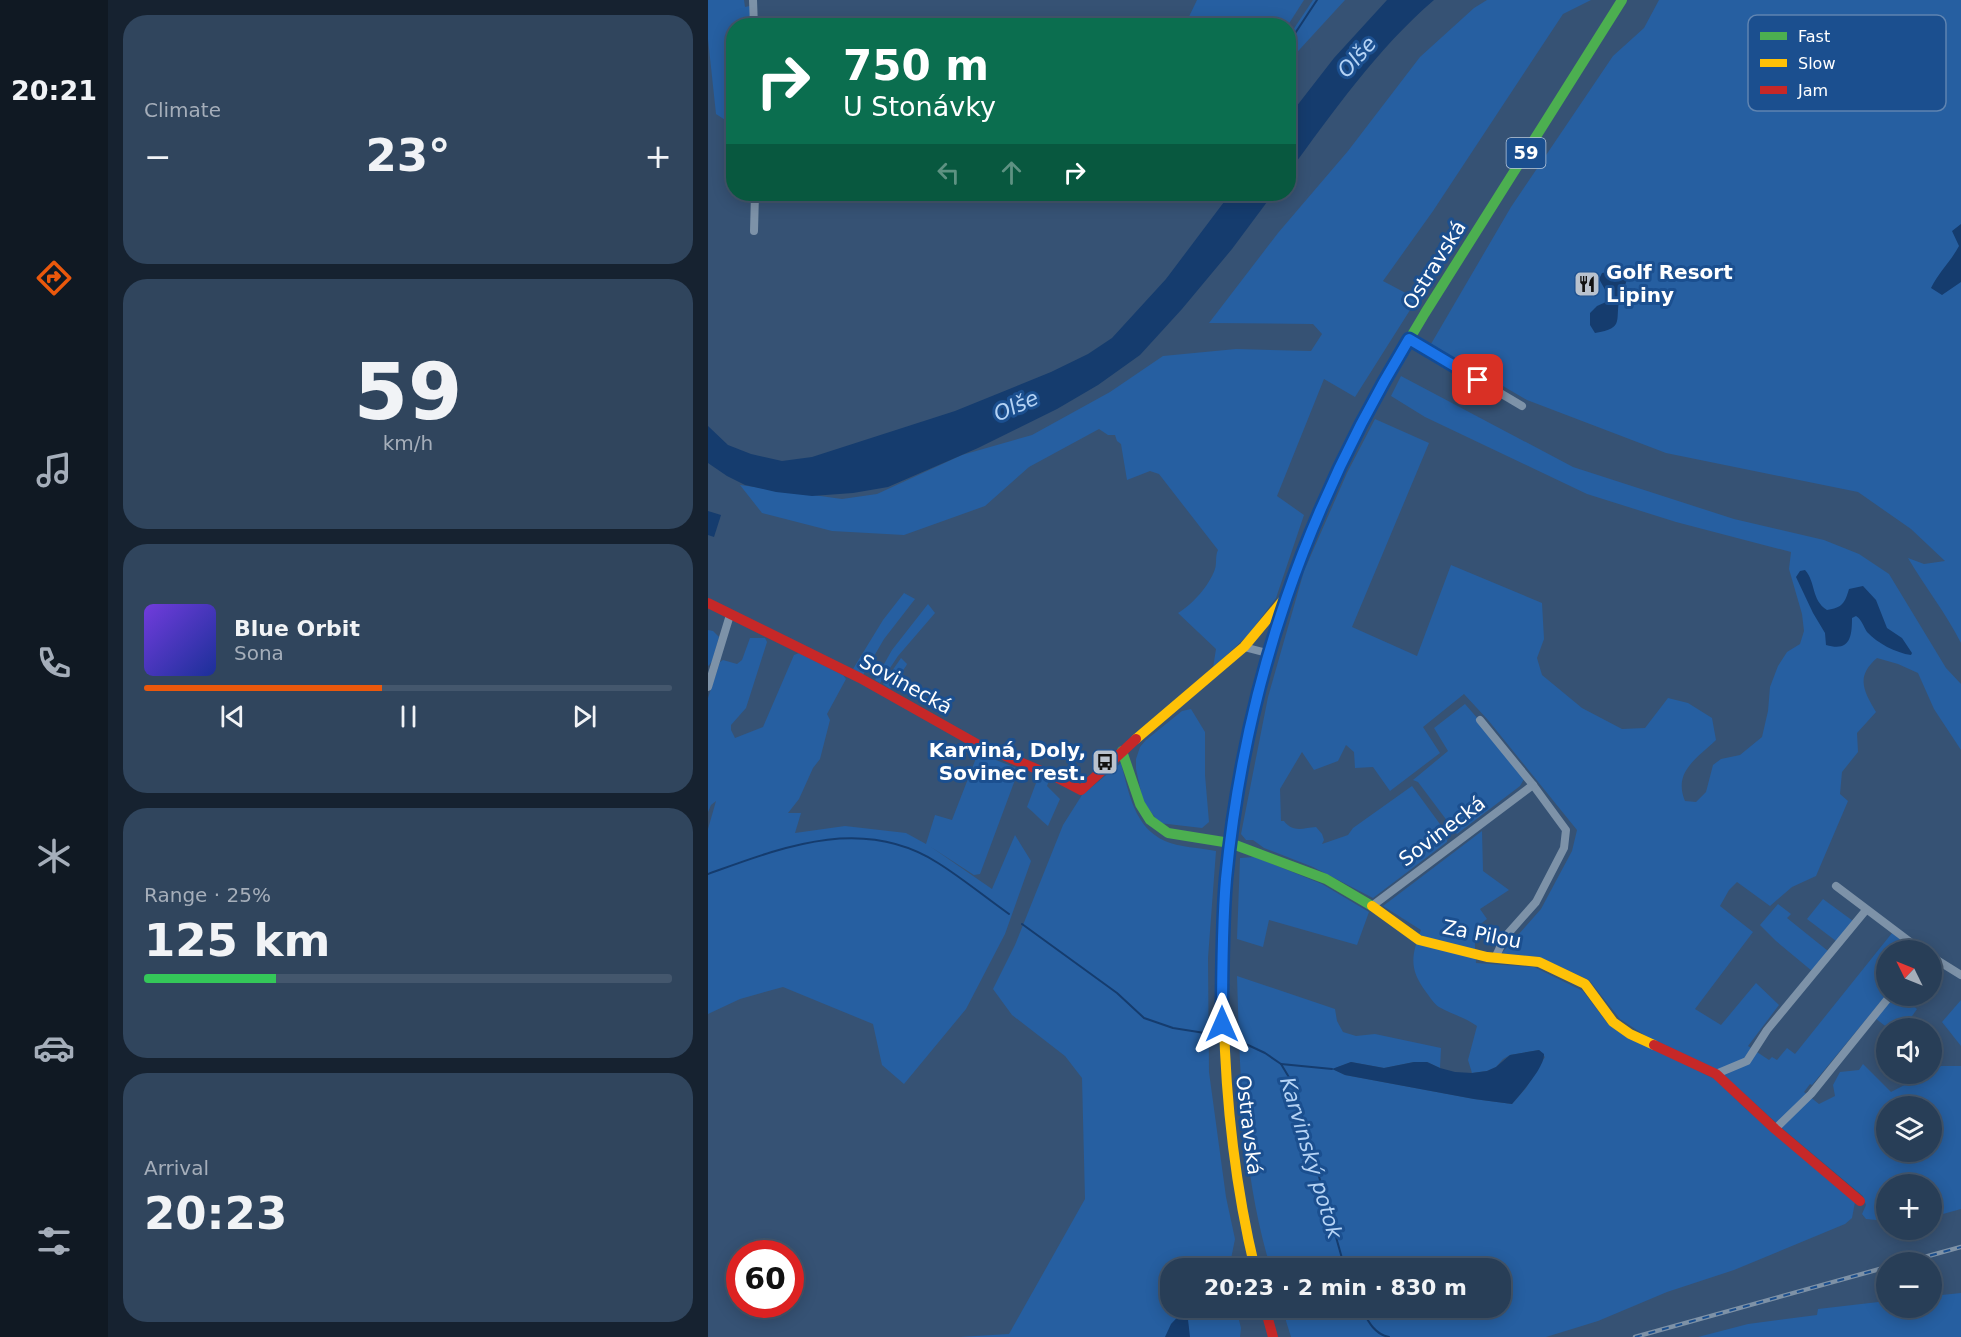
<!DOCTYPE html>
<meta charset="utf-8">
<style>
:root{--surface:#283e57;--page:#30455d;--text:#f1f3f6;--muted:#a5aeba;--line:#44576d;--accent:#ea580c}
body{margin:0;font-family:"DejaVu Sans",sans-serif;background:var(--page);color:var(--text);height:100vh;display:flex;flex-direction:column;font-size:22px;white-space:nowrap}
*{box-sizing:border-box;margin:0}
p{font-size:20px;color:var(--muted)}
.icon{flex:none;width:33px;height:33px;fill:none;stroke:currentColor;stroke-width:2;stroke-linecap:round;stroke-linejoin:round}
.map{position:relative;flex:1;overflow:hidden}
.panel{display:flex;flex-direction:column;gap:15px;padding:15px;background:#162230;width:600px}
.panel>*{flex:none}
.hud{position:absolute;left:18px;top:18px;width:570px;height:183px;border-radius:24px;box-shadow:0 3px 15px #0003,0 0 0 2px var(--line);background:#0b6e4f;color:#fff;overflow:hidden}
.needle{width:39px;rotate:313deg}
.controls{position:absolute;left:1168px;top:940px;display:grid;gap:12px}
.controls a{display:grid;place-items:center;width:66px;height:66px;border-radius:50%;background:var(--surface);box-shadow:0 3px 15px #0003,0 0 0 2px var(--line);font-size:30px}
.speed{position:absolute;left:18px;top:1240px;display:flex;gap:12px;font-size:30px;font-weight:700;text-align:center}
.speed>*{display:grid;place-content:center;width:78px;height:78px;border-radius:50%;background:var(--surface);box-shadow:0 3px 15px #0003,0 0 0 2px var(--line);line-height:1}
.speed .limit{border:9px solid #d22;background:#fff;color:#111}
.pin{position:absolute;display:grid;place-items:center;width:51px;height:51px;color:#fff;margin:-26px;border-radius:12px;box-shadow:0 3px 9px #0006}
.me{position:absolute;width:66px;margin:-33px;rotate:0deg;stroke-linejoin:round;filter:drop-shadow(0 0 4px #0008)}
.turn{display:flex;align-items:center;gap:21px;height:126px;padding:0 18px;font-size:27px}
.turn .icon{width:78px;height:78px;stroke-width:2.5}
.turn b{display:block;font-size:42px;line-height:51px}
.lanes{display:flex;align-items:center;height:57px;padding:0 18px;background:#0003;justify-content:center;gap:30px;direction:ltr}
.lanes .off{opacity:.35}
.big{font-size:45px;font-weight:600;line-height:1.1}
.panel .tile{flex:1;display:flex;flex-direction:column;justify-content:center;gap:9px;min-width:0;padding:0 21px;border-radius:24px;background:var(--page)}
.panel .dial{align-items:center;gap:0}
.dial b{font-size:78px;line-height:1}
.song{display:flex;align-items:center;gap:18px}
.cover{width:72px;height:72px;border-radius:9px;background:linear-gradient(135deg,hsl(260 70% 55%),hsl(230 70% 35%))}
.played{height:6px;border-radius:3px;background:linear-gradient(90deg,var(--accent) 45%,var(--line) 45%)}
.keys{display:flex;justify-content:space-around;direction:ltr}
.heat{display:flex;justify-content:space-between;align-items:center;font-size:33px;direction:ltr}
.charge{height:9px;border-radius:4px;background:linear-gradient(90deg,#34c759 25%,var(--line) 0)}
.trip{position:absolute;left:452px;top:1258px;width:351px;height:60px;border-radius:24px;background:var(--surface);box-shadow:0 3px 15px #0003,0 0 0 2px var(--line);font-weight:600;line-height:60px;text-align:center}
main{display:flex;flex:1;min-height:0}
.tabs{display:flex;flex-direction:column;width:108px;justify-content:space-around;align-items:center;background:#101923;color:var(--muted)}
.tabs .icon{width:42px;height:42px}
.tabs .current{color:var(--accent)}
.tabs b{font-size:27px;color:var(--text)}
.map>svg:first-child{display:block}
.green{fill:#265fa1;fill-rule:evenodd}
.water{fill:#153c6e}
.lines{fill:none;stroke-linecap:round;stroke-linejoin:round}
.stream{stroke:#153c6e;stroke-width:2}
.street{stroke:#7d92a8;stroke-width:8}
.fast{stroke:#4caf50;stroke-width:10}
.slow{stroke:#ffc107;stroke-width:10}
.jam{stroke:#c62828;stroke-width:10}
.rail-casing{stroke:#7e92a7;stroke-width:4.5}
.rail{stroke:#1b4f8f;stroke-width:2;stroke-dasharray:7;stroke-linecap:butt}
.route-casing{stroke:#114b97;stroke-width:15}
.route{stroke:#1a73e8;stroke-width:10}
.labels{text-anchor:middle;stroke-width:6;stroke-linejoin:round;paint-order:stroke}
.shield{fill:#1b4f8f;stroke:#bbcadd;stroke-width:1.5}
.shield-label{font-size:18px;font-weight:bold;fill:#fff}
.street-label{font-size:20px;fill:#fff;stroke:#1b4f8f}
.poi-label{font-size:20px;font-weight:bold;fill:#fff;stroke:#1b4f8f;text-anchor:start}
.water-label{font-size:21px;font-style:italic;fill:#b5d3f5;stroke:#1b4f8f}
.key{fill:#1b4f8f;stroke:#5f84b1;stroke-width:1.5}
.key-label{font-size:16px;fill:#fff}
</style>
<main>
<nav class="tabs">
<b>20:21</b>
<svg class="icon current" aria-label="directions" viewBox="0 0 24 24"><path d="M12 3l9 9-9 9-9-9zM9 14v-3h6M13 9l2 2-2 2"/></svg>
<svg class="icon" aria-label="music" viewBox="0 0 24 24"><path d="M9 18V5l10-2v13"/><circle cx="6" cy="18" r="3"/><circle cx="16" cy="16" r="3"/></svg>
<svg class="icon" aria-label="phone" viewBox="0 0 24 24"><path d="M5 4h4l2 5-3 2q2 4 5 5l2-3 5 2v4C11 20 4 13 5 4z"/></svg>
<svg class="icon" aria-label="climate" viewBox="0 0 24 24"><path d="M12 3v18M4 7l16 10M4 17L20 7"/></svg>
<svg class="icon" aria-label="car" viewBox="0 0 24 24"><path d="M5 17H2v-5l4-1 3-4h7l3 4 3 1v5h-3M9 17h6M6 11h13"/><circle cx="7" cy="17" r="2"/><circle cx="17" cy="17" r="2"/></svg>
<svg class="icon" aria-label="filters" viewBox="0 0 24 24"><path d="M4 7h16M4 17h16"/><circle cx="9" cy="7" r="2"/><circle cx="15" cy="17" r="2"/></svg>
</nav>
<section class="panel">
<div class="tile"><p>Climate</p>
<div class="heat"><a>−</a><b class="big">23°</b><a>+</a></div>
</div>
<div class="tile dial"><b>59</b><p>km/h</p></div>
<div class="tile">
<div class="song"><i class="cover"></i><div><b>Blue Orbit</b><p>Sona</p></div></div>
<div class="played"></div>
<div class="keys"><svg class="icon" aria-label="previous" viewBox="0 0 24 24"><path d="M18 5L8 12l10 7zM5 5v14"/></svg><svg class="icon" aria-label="pause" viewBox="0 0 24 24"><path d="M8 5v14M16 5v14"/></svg><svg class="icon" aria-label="next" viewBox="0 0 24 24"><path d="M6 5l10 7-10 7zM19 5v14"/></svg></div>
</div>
<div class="tile"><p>Range · 25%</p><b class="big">125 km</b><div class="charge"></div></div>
<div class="tile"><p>Arrival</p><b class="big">20:23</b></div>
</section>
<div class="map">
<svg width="1253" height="1337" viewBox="0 0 1253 1337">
<rect width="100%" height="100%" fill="#365274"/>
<!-- green -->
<g class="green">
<polygon points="0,0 36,0 37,7 42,6 43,18 37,18 37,25 26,26 25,125 8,114 0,39"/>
<polygon points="489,0 596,0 580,25 477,25"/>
<polygon points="605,0 637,0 581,61 581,36"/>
<path d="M779 0H883L855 14 725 211 675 281 709 299 647 397 616 379 569 496 596 515 568 598 541 634 505 668 508 649 470 613C485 604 501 586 507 569 509 563 507 556 510 550L451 474 442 471 419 480 413 444 409 441 407 435H400L391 429 321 467 277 506 196 535 124 531 54 513 32 485 134 499 169 494 254 455 324 435 402 392 455 356 528 349 603 351 614 334 605 324 501 323 570 233 640 151 712 57 766 8Z"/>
<path d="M951 0H1253V643C1238 613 1217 587 1200 558L1216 564 1237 561 1203 529 1150 492 958 453 819 400 723 344 803 207 905 56 936 28Z"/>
<path d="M693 376 865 467 1026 519 1116 540 1151 554 1181 574 1238 668 1253 684V750L1226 709 1210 673 1190 664 1169 658C1147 677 1156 691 1168 712L1149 733 1150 752 1134 772 1132 794 1140 801 1108 876 1084 887 1062 906 1029 882 1021 890 1012 906 1045 932 987 1009 1013 1025 1048 983 1071 1005 1040 1046 1061 1060 1064 1057 1069 1060 1079 1048 1087 1054 1184 933 1209 951H1179V994L1104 1085 1102 1084 1096 1092 1111 1104 1127 1096 1125 1085 1132 1072 1151 1070 1155 1064 1183 1092 1218 1074H1224V1071L1233 1066H1253V1209L1224 1217V1185H1179V1221L1158 1219 1154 1214 1158 1205 1155 1196 1076 1130 1010 1070 938 1036 912 1019 881 980 831 957 793 954 833 909 864 851 869 830 780 720 756 694 715 727 732 753 682 791 665 767 647 768 646 752 638 745 630 761 606 770 594 752 572 789 573 821H576C585 833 595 828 608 827L614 834 616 840 614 844 640 835 645 828 704 786 740 835 739 842 665 898 605 867 556 848 545 840H538L533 834 560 697 596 571 639 473 667 419 721 443 644 627 709 656 743 565 834 603 836 639 829 658 834 675 874 708 914 729 937 728 960 698 980 703 1004 718 1008 740C988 759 965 772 977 801L988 802 998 792 1005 765 1013 759 1032 755 1054 737 1060 711 1062 687 1070 666 1079 652 1092 644 1096 631 1094 614 1081 569 1083 552 968 522 879 494 717 417 683 396ZM1179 1107H1224V1152H1179Z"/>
<polygon points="196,593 207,599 176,639 155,675 145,669 175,620"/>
<polygon points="220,604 227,613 190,656 172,683 167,680 184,650"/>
<polygon points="0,630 5,631 11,637 4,662 0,666"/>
<polygon points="42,638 57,638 59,642 38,708 23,725 23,730 27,738 55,727 86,655 91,653 135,675 138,679 119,714 122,720 112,759 105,768 91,799 80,813 93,813 87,833 137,826 198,833 218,844 227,815 244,820 270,753 311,769 272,874 266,875 223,847 284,889 307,835 323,861 297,934 258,1009 196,1084 174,1065 165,1024 75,987 32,999 0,1014 0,829 8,801 3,805 0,812 0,698 12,662 15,660 29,664 34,660"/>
<polygon points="193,658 199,664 198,666 182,689 175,684"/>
<polygon points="757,704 799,752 816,779 812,786 749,834 710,782 705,780 740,751 726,728"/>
<polygon points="483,709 497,732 497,775 501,822 494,828 451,823 435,801 428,769 428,759 432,747 438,740 474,711"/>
<path d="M413 763C421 793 426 827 457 841 470 847 493 848 508 851L500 958 501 1072 518 1197 527 1239 521 1269H462V1308H528L533 1328 532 1337H251L301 1334 377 1199 374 1078 357 1056 304 1015 285 989 307 945 355 825 374 795Z"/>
<path d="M331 775 341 780 339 786 352 799 340 826C332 820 327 813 319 807Z"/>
<path d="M774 831 775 871 801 890 772 909 779 919 766 929 768 963 826 967 875 991 900 1024 917 1035 1007 1079 1037 1108 1147 1202 1144 1218 1137 1224 1026 1270 959 1292 890 1321 838 1337H583L574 1308H792V1269H563C534 1174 532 1075 529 976L627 1009 629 1021 635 1032 648 1036 667 1034 733 1048 732 1068 719 1062H706L676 1068 643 1062 625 1069 637 1075 766 1099 804 1104 818 1088 837 1057 831 1050 802 1055 795 1059 788 1067 779 1071 764 1073 760 1060 769 1026C756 1017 743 1014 731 1007 726 1004 722 997 718 992 701 969 703 956 713 930L675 906Z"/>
<polygon points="547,857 614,884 661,912 649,945 561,920 555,947 529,939 532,858"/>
<polygon points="1115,899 1145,921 1128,941 1099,919"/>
<polygon points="1070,904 1083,914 1079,918 1120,951 1104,971 1068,941 1052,925"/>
<polygon points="1185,996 1192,996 1209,1009 1195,1029 1181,1029 1167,1018"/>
<polygon points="1253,1000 1253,1046 1234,1022"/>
<polygon points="1253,1293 1253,1337 990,1337 1040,1324 1109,1315 1110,1309 1179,1301 1179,1308 1224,1308 1224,1296"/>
</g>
<!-- water -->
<g class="water">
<path d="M679 0H726C669 49 625 112 581 172V116L626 58Z"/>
<polygon points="522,194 565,194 524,249 474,309 432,355 390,385 349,409 270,448 180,487 145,493 104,496 68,492 37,485 19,476 0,463 0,426 20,445 43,454 74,461 104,457 247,411 343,372 380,354 404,338 458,279"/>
<path d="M1253 224V282L1234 295 1223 288C1231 272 1243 261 1251 246L1244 231Z"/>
<path d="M899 272 906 276 919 275C920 283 914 289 912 297 906 320 918 328 887 333L882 325V313L889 306 898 302 899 293 891 279 894 273Z"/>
<polygon points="0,511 13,515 6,537 0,535"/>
<path d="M1097 570C1108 582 1103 600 1119 610 1134 608 1137 603 1141 589L1155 586 1168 600 1179 628 1194 638 1204 653 1203 655C1188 653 1169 643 1159 632 1155 626 1154 620 1148 616L1144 618C1144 637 1142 652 1118 645L1117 633 1105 613 1088 577 1092 571Z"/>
<path d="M831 1050 836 1054C837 1067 813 1093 804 1104L766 1099 637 1075 624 1069 643 1062 676 1068 706 1062H719L732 1068 747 1072 764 1073 779 1071 788 1067 802 1055Z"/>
<polygon points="477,1309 479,1311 482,1337 457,1337 463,1324"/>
</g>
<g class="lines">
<!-- stream -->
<g class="stream">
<polyline points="580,44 609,0"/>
<polyline points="580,101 590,108"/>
<path d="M0 874C75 847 155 815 230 863 254 878 277 897 301 914"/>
<polyline points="314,924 409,993 436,1018 465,1028 503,1034"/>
<polyline points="525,1038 557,1053 573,1064 585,1084 637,1269"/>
<polyline points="573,1064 624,1069"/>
<path d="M653 1308C660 1321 666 1334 681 1337"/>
</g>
<!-- street -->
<g class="street">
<polyline points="45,0 46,26"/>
<polyline points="46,231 47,194"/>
<polyline points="701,339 814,406"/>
<polyline points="536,647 559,653"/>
<polyline points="0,687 22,615"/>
<polyline points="772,720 825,785 858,830 856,848 828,902 797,937 787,958"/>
<polyline points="1128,886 1214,951"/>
<polyline points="664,906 825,785"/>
<polyline points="1224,957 1253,975"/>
<polyline points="1008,1074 1039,1061 1059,1030 1158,910"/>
<polyline points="1067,1129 1103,1094 1182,996"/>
</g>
<!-- fast -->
<g class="fast">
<polyline points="661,407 717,313 914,0"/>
<polyline points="414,751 432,804 442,820 460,833 522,843 618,879 664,906"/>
</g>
<!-- slow -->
<g class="slow">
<polyline points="428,739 536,647 577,598"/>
<path d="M518 899C511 1023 518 1148 547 1269"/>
<polyline points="664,906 711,940 779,957 831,962 877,984 905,1022 922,1034 946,1045"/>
</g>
<!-- jam -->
<g class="jam">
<polyline points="0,603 152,678 269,744 350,778 373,790 428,739"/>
<path d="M518 899C527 731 580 554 661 407"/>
<polyline points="946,1045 1008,1074 1067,1129 1152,1201"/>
<polyline points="557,1308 565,1337"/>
</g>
<!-- rail casing -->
<g class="rail-casing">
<g id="rail">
<polyline points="1195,1263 1253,1247"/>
<polyline points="927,1337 1179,1267"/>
</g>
</g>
<!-- rail -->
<use href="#rail" class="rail"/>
</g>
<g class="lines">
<!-- route casing -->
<g class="route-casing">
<path id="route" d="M514 1024C514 976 514 927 518 879 537 682 599 507 701 339L770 380"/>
</g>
<!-- route -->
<use href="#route" class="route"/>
</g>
<!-- icons -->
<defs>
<g id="restaurant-square" transform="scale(1.35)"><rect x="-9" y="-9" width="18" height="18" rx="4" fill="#b9c2ce" stroke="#1b4f8f"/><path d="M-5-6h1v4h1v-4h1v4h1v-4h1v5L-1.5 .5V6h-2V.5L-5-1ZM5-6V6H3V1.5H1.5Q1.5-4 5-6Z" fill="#111"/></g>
<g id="bus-square" transform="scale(1.35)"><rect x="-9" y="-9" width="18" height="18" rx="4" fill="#b9c2ce" stroke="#1b4f8f"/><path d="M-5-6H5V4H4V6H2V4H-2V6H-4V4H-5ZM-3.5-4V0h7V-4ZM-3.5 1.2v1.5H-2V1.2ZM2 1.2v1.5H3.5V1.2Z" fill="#111"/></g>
</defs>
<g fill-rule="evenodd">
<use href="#restaurant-square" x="879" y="284"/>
<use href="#bus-square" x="397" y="762"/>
</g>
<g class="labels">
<!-- shield labels -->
<rect class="shield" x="798.5" y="138" width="39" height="30" rx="4.5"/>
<g class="shield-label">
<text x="818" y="159">59</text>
</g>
<!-- street labels -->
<g class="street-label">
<text transform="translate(726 265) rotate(-58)" y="7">Ostravská</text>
<text transform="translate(198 684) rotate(29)" y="7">Sovinecká</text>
<text transform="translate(734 831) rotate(-37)" y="7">Sovinecká</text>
<text transform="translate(774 934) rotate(11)" y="7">Za Pilou</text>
<text transform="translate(541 1125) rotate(83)" y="7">Ostravská</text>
</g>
<!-- poi labels -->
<g class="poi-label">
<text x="898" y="279">Golf Resort<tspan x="898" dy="23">Lipiny</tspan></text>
<text x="378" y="757" text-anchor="end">Karviná, Doly,<tspan x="378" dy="23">Sovinec rest.</tspan></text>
</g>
<!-- water labels -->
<g class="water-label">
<text transform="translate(649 57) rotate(-49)" y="7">Olše</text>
<text transform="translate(308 406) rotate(-24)" y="7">Olše</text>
<text transform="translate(603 1158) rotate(73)" y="7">Karvinský potok</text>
</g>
</g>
<!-- legend -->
<rect x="1040" y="15" width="198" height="96" rx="9" class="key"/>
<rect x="1052" y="32" width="27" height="8" fill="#4caf50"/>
<rect x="1052" y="59" width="27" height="8" fill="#ffc107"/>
<rect x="1052" y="86" width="27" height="8" fill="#c62828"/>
<g class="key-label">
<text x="1090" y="42">Fast</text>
<text x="1090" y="69">Slow</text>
<text x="1090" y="96">Jam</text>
</g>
</svg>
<div class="controls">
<a><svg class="needle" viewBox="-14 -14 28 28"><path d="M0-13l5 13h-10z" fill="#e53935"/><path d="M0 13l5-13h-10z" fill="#a5aeba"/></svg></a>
<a><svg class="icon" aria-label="sound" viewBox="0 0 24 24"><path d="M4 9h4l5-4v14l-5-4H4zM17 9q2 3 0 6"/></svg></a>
<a><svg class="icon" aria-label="layers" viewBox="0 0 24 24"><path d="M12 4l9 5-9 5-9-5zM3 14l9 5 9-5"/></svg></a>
<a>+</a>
<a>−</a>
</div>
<div class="speed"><div class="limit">60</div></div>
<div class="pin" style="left:770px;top:380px;background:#d93025"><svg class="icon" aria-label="arrive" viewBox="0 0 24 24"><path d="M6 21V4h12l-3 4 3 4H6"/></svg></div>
<svg class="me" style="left:514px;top:1024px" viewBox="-20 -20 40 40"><path d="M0-17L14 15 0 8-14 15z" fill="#1a73e8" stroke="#fff" stroke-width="4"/></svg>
<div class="trip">20:23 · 2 min · 830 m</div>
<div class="hud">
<div class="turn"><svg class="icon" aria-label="right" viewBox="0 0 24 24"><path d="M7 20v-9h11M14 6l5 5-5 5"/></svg><div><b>750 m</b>U Stonávky</div></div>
<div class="lanes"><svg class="icon off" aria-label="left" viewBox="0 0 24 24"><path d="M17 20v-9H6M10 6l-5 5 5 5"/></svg><svg class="icon off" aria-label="ahead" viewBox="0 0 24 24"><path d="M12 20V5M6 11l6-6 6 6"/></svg><svg class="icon" aria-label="right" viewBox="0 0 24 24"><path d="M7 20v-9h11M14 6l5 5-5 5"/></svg></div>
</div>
</div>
</main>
